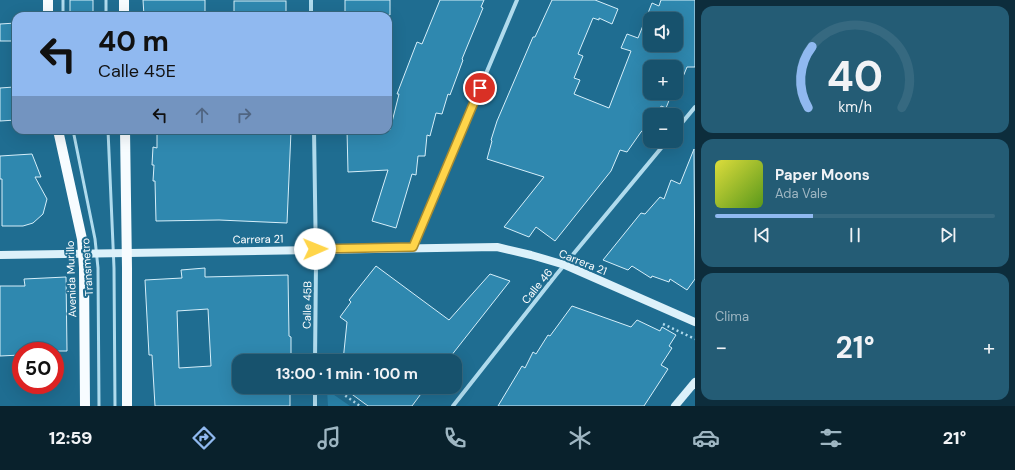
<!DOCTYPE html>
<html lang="es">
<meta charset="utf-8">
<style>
:root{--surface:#17526d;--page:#245c75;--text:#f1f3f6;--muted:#9eb6c2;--line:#366980;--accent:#90b9f0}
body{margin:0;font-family:"DM Sans",sans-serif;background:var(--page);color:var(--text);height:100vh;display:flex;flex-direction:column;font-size:15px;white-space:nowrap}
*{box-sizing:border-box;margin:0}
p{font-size:13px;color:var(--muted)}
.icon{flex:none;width:22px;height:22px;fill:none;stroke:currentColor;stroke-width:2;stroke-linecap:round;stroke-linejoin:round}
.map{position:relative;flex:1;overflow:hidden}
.side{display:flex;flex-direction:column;gap:6px;padding:6px;background:#0d2d3c;width:320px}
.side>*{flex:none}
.guide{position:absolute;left:12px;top:12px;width:380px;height:122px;border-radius:12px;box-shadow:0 4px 16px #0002,0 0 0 1px var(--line);background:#90b9f0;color:#111;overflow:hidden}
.tools{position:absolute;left:643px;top:12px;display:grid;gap:8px}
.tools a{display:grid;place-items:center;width:40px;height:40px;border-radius:8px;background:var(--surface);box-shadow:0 4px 16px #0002,0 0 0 1px var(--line);font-size:20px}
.speed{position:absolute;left:12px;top:342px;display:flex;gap:8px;font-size:20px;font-weight:700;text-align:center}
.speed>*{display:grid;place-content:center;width:52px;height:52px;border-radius:50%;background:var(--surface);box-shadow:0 4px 16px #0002,0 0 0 1px var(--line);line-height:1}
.speed .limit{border:6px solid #d22;background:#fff;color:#111}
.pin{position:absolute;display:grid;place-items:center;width:34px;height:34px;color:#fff;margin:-17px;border:2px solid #fff;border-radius:50%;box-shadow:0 1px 4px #0007}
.me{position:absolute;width:44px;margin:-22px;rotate:89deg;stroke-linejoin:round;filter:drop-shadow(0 0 3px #0008)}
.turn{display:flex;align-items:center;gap:14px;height:84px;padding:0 20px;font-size:18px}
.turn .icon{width:52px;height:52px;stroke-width:2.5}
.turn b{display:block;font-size:28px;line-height:34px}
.lanes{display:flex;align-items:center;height:38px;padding:0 20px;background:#0003;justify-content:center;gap:20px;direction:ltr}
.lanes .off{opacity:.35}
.big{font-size:30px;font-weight:700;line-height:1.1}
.side .card{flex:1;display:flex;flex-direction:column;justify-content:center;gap:6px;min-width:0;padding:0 14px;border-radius:12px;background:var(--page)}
.side .dial{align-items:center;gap:0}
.dial svg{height:104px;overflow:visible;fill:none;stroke:var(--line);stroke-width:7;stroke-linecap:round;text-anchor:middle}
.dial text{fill:var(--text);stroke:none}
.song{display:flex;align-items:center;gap:12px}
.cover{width:48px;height:48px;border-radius:6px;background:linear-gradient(135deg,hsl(60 70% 55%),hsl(90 70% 35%))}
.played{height:4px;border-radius:2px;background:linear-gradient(90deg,var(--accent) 35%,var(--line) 35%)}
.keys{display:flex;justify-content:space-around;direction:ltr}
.heat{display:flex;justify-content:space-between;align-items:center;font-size:22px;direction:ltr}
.trip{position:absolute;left:232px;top:354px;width:230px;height:40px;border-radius:12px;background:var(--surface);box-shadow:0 4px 16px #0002,0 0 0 1px var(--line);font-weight:700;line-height:40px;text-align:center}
.tabs{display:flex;height:64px;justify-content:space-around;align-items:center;background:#09212c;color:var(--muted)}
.tabs .icon{width:28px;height:28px}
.tabs .on{color:var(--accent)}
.tabs b{font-size:18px;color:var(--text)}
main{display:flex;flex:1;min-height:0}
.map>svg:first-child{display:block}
.green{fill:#2983aa}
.building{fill:#2f88af;stroke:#d6effa;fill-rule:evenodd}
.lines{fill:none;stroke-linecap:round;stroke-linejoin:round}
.path{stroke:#b0dbed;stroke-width:2.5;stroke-dasharray:2 3;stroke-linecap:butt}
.lane{stroke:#b0dbed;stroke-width:3}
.street{stroke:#b0dbed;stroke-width:4}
.secondary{stroke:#dcf1fa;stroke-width:8}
.primary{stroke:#f7fcff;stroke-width:10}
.route-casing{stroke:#a68a30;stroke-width:10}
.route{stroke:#ffd54a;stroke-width:7}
.labels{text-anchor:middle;stroke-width:4;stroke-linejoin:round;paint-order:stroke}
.street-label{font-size:11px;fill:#fff;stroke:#1f6d91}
</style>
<main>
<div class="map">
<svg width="695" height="406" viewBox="0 0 695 406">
<rect width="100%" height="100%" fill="#1f6d91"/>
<!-- green -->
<polygon class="green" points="327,390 350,406 328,406"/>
<!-- building -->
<g class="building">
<rect x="70" y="0" width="23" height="16"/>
<polygon points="143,0 205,0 205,16 144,16"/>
<polygon points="345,0 390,0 390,15 345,16"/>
<polygon points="440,0 484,0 481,7 483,8 462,59 463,60 450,95 448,94 442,114 436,113 430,136 427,135 425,156 418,156 416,175 412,174 396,228 372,221 388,170 348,172 347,130 390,130 399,94 397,94 417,42 422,44"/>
<path d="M552 0H595L618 9 612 24 599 18V20L593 18 578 54 583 56 574 78 580 80 574 94 609 108 631 51 621 48 627 34 638 38 652 3 659 6 661 0H695V67H687L678 89 676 88V67H650V93H672L666 108 661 106 658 115H650V122L641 132 627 152 620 150 611 171 555 241 536 227 529 237 504 227 544 177 487 159 492 141 491 140 497 121 533 37H535ZM650 19H676V45H650Z"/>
<rect x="234" y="1" width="52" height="15"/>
<polygon points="16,23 16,41 0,41 0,24"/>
<polygon points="14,87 16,120 0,121 0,88"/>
<polygon points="157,130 291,131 287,223 219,220 156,221 155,181 153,181 154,165 152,165 153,147 157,148"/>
<polygon points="694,149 695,279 687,290 670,279 669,282 652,276 651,278 632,266 628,270 603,260 641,213 645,214 660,197 664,199 671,180 680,184"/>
<polygon points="32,154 41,177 35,177 47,199 43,214 33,223 23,226 2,226 2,179 0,179 0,156"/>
<polygon points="376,266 449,320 490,274 510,281 447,361 343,361 347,322 340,317 351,302 349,300"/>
<path d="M205 268V277L288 275 289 336 291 337V359H289V361H239V387H290V406H155L152 355H149L145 280 182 278 181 270ZM208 309 211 366 179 368 177 311Z"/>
<polygon points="66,277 67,351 21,351 21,355 0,356 0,286 25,286 24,279"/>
<polygon points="572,306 631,327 637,320 660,331 662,327 676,335 669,346 672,348 661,365 668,369 644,406 498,406 522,366 525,368 533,352 536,354 548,335 550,336"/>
<polygon points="342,387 426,387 412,406 368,406"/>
</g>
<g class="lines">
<!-- path -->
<g class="path">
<polyline points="663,324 695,339"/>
<polyline points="333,387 360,406"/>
</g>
<!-- lane -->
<g class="lane">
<polyline points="63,0 63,16"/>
<polyline points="106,0 106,16"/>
<polyline points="73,130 95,239 98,268 99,406"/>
<polyline points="108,130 114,268 115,406"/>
</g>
<!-- street -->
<g class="street">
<polyline points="311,0 311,16"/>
<polyline points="314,130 316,262 315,361"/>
<polyline points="676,130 695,107"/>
<polyline points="413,247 517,0"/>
<polyline points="315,387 315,406"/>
<polyline points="453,406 556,275 667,141"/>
</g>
<!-- secondary -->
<g class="secondary">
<polyline points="0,255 497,247 531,255 565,265 695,322"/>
<polyline points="675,406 695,382"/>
</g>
<!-- primary -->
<g class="primary">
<polyline points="124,0 124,16"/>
<polyline points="48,16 48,0"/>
<polyline points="58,130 82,239 84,268 85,406"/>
<polyline points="125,130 127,268 127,406"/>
</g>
</g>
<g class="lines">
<!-- route casing -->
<g class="route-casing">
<polyline id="route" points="315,249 413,247 480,88"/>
</g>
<!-- route -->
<use href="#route" class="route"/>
</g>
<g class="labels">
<!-- street labels -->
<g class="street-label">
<text transform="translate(258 239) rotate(-1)" y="4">Carrera 21</text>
<text transform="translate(583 262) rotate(22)" y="4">Carrera 21</text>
<text transform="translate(87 267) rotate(-94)" y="4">Transmetro</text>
<text transform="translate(71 279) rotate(-92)" y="4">Avenida Murillo</text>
<text transform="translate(537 286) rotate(-51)" y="4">Calle 46</text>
<text transform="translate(307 305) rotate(-89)" y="4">Calle 45B</text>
</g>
</g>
</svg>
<div class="tools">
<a><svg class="icon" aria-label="sound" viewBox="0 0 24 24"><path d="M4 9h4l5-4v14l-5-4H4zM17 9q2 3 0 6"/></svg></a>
<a>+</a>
<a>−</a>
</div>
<div class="speed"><div class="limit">50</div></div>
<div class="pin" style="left:480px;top:88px;background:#d93025"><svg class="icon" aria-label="arrive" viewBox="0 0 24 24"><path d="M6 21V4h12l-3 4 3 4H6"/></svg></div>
<svg class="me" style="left:315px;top:249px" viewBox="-20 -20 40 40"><circle r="19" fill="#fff"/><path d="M0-13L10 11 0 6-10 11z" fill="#ffd54a"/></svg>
<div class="trip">13:00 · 1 min · 100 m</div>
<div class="guide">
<div class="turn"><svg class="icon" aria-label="left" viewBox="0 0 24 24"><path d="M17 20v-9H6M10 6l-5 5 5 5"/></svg><div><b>40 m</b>Calle 45E</div></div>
<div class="lanes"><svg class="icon" aria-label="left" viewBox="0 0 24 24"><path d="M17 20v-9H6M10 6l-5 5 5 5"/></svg><svg class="icon off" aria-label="ahead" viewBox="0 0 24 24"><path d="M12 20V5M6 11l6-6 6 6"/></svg><svg class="icon off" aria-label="right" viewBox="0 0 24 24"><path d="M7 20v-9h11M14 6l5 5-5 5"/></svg></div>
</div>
</div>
<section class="side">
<div class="card dial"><svg viewBox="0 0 100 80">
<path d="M14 69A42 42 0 1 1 86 69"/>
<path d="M14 69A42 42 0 0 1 17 22" stroke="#90b9f0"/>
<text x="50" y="56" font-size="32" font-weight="700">40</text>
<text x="50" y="72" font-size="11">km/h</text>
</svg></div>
<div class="card">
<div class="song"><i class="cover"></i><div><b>Paper Moons</b><p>Ada Vale</p></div></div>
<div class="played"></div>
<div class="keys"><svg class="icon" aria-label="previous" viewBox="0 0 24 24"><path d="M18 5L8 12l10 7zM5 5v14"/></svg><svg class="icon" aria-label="pause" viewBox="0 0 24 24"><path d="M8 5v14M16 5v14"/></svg><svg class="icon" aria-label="next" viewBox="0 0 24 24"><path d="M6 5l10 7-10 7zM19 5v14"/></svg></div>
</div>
<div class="card"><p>Clima</p>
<div class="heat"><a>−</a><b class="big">21°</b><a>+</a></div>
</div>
</section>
</main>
<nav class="tabs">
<b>12:59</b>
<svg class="icon on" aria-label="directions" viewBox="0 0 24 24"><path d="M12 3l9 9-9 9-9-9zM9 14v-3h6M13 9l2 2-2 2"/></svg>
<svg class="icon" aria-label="music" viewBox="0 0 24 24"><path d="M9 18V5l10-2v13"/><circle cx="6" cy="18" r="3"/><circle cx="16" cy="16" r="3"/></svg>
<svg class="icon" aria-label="phone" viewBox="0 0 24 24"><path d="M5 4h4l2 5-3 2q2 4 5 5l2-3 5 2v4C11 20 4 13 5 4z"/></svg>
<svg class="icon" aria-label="climate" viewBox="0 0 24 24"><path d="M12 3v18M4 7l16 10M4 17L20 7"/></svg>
<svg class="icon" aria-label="car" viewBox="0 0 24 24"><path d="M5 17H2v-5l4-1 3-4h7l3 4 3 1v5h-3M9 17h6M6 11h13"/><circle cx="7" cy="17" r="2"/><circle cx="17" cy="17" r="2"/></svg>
<svg class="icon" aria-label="filters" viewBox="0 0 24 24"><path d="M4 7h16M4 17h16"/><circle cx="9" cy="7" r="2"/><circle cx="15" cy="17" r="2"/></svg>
<b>21°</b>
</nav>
